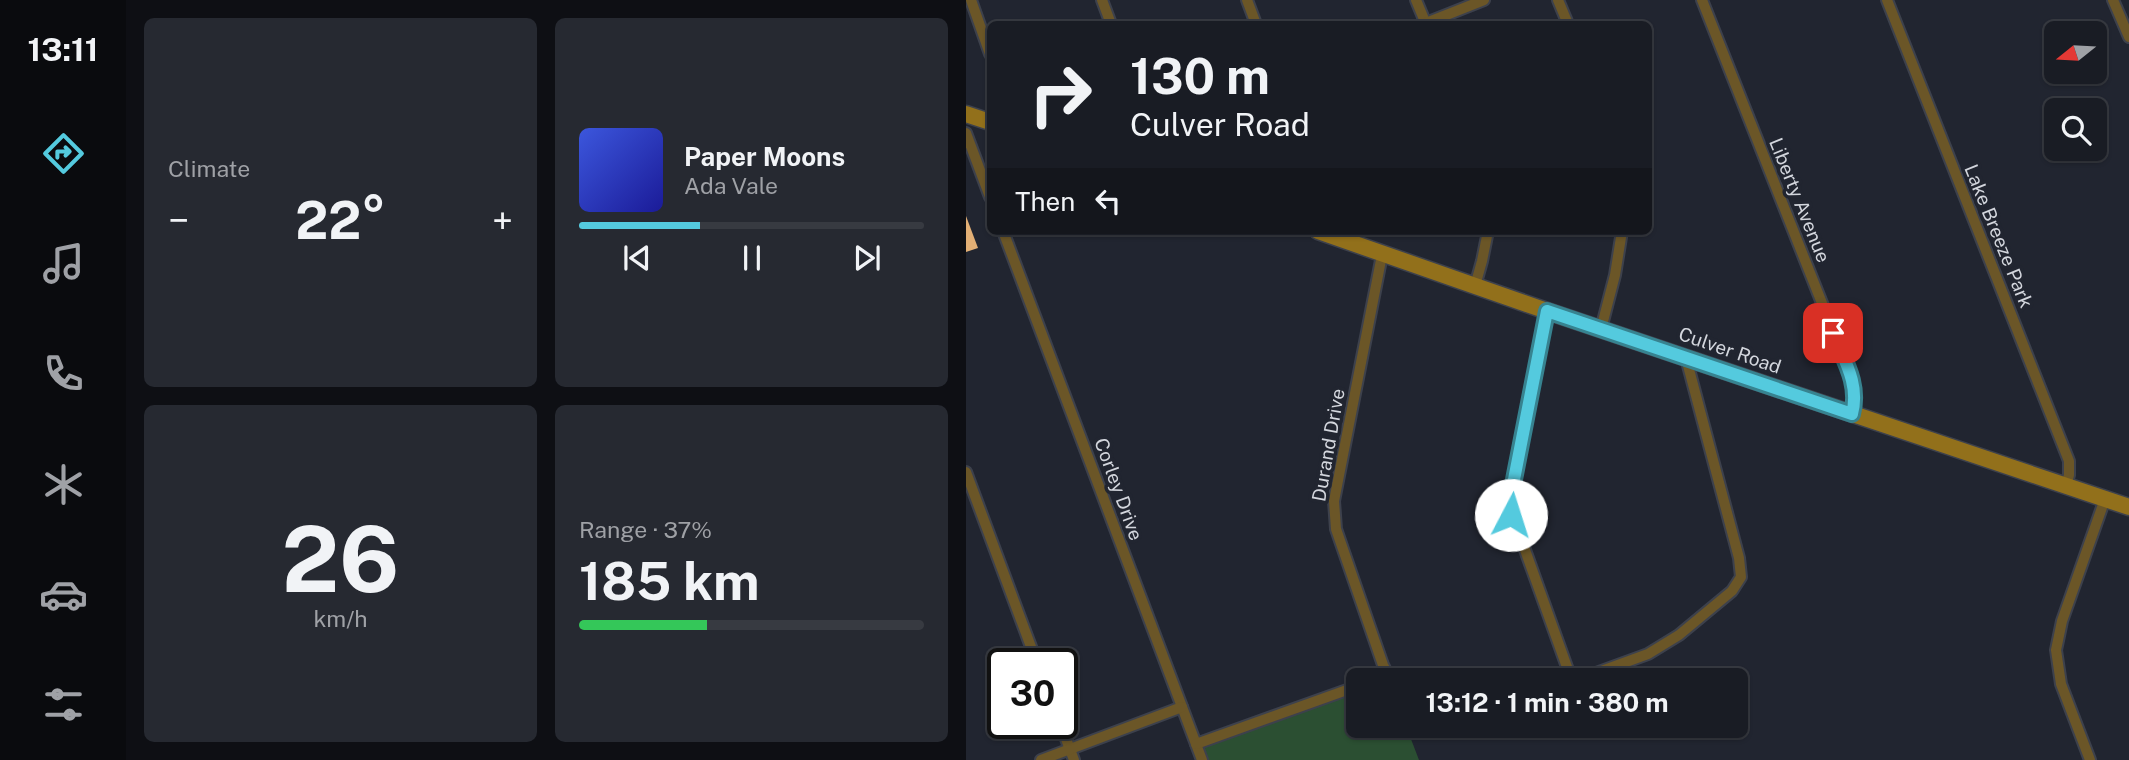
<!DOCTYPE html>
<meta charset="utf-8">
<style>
:root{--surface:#191c24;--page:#262931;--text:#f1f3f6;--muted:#9fa1a6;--line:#373a41;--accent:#54cade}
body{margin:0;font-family:"Public Sans",sans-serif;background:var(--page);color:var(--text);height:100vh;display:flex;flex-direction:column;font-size:26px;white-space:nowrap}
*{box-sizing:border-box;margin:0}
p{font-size:23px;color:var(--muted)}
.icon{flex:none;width:38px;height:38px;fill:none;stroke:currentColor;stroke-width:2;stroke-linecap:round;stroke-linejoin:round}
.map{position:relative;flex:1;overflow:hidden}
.panel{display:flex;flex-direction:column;gap:18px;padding:18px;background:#0e0f14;width:840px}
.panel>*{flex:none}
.guide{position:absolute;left:21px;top:21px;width:665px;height:214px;border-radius:10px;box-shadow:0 2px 5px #0004,0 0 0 2px var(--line);background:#191c24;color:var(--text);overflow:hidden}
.needle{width:46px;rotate:252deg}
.fabs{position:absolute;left:1078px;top:21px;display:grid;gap:14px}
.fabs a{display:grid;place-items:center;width:63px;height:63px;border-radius:10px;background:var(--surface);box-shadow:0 2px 5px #0004,0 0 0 2px var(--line);font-size:35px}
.speed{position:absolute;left:21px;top:648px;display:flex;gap:14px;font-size:35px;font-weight:700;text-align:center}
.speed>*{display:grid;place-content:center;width:91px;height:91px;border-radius:50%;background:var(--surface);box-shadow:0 2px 5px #0004,0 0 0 2px var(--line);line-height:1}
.speed .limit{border:4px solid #111;border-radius:10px;background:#fff;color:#111}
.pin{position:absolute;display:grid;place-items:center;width:60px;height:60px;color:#fff;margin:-30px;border-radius:14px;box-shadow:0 4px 10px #0006}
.me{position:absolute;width:77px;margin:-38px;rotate:5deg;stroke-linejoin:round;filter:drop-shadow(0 0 5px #0008)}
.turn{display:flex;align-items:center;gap:24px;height:147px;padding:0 28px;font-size:32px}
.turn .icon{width:91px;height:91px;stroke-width:2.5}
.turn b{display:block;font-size:49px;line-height:60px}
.then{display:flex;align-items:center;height:66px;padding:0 28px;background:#0003;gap:14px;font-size:26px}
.big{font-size:52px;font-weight:700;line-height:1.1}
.panel .widget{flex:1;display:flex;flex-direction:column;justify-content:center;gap:10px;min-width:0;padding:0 24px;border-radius:10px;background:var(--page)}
.panel .dial{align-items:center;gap:0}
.dial b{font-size:91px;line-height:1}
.song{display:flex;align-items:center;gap:21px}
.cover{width:84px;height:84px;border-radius:10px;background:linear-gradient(135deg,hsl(230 70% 55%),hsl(240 70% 35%))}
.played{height:7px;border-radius:4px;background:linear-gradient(90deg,var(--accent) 35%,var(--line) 35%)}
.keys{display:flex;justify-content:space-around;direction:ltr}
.heat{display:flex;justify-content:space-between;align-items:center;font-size:38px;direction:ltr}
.charge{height:10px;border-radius:5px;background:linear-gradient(90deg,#34c759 37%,var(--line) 0)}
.panel .tiles{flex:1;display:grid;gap:18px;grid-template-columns:repeat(2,1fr)}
.trip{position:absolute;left:380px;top:668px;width:402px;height:70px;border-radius:10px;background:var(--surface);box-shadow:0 2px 5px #0004,0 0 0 2px var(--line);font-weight:700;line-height:70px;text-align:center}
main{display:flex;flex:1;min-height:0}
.tabs{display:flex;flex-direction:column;width:126px;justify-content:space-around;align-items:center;background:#0a0b0e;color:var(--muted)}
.tabs .icon{width:49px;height:49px}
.tabs .current{color:var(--accent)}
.tabs b{font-size:32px;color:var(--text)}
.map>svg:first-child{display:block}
.green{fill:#2b4f32}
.building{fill:#e2af75}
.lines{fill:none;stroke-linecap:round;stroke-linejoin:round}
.street-casing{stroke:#3d414c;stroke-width:14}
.secondary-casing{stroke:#3d414c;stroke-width:19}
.street{stroke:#6b5627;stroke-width:10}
.secondary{stroke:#92701b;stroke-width:16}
.route-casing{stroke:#378390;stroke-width:18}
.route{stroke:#54cade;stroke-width:12}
.labels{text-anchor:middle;stroke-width:7;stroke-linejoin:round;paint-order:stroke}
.street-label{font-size:19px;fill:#d3d6dd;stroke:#212530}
</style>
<main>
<nav class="tabs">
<b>13:11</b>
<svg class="icon current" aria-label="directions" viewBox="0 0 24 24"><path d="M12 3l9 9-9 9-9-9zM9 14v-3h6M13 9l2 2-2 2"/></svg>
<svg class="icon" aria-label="music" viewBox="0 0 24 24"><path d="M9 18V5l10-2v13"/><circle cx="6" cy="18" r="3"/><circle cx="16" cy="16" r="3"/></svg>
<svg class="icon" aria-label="phone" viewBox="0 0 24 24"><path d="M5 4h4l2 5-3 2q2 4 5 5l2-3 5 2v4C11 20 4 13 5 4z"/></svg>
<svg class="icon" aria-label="climate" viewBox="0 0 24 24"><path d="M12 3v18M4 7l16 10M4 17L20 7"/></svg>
<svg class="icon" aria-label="car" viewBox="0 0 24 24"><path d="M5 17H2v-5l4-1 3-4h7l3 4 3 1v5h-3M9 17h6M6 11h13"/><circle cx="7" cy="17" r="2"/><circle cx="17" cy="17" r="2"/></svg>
<svg class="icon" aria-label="filters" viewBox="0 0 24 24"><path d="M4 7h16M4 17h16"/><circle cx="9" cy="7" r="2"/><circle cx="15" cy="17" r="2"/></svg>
</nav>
<section class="panel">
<div class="tiles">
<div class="widget"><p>Climate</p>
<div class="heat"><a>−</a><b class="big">22°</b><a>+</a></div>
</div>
<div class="widget">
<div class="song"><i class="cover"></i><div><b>Paper Moons</b><p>Ada Vale</p></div></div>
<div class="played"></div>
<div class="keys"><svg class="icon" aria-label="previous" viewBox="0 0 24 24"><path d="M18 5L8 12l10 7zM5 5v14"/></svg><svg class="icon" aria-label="pause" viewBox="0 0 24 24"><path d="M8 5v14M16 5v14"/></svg><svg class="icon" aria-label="next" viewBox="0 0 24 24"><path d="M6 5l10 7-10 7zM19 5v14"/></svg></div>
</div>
<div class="widget dial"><b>26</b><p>km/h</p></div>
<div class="widget"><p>Range · 37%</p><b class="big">185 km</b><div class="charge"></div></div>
</div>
</section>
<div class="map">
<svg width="1163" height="760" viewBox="0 0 1163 760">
<rect width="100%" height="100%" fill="#212530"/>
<!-- green -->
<polygon class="green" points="392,686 392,726 440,726 453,760 238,760 232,744"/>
<!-- building -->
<polygon class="building" points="0,216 12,248 0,252"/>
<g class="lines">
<!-- street casing -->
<g class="street-casing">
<g id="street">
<polyline points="5,0 24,54"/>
<polyline points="136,0 145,24"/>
<polyline points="281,0 290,24"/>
<polyline points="450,0 460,24"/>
<polyline points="592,0 602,24"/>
<polyline points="736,0 888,384 889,393 886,414"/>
<polyline points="921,0 1103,461 1103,475 1100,486"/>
<polyline points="1147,0 1163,37"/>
<polyline points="460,23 518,0"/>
<polyline points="0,133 24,197"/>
<polyline points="37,231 236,760"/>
<polyline points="416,255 368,501 370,529 417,665 422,675"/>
<polyline points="509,286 516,261 522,231"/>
<polyline points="581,311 544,508 606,681"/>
<polyline points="635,329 649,275 656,231"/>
<polyline points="0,472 71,663"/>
<polyline points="408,681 422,675 584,681"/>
<polyline points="608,681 682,654 713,635 766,591 775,577 773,558 720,358"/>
<polyline points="94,723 108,760"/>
<polyline points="230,744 392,686"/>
<polyline points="75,760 216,707"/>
<polyline points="1124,760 1095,684 1090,650 1096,621 1139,499"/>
</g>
</g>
<!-- secondary casing -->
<g class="secondary-casing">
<g id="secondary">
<polyline points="0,114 24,122"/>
<polyline points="352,231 581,311 1163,507"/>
</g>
</g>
<!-- street -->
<use href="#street" class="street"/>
<!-- secondary -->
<use href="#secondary" class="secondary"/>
</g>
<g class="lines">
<!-- route casing -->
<g class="route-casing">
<path id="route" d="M545 515 544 500 581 311 886 414C894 384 878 360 867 333"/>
</g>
<!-- route -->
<use href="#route" class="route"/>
</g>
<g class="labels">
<!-- street labels -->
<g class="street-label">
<text transform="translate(834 200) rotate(68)" y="7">Liberty Avenue</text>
<text transform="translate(1033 236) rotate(68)" y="7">Lake Breeze Park</text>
<text transform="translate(764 350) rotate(19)" y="7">Culver Road</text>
<text transform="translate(362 445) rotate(-80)" y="7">Durand Drive</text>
<text transform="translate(153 489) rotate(70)" y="7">Corley Drive</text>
</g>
</g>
</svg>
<div class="fabs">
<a><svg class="needle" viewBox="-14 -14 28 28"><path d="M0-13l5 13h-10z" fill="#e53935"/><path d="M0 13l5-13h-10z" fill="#9fa1a6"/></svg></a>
<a><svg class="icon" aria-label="search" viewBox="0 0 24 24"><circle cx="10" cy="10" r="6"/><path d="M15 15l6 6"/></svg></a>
</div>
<div class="speed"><div class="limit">30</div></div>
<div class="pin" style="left:867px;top:333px;background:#d93025"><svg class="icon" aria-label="arrive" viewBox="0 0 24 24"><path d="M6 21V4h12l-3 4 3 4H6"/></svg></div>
<svg class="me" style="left:545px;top:515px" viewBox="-20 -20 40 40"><circle r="19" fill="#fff"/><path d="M0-13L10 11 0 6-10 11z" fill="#54cade"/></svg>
<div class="trip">13:12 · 1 min · 380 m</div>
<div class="guide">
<div class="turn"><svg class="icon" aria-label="right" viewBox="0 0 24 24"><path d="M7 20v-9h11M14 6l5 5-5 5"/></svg><div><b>130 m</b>Culver Road</div></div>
<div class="then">Then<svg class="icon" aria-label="left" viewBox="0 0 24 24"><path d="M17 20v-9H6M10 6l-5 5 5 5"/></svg></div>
</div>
</div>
</main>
